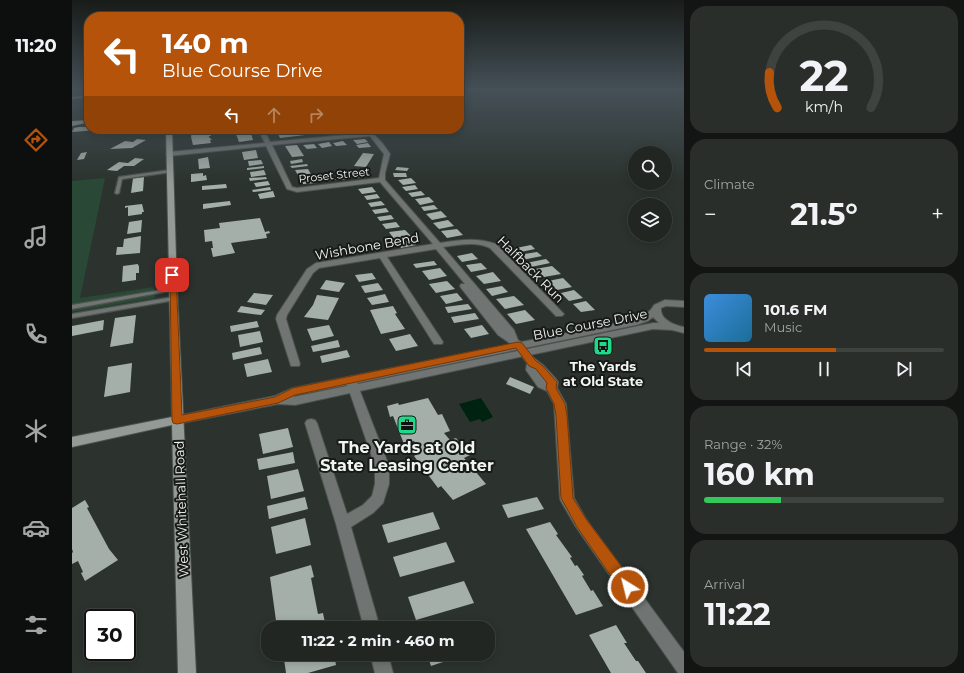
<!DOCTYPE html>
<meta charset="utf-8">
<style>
:root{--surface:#212622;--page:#292e2a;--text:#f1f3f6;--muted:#a2a5a5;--line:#3e4340;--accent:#b45309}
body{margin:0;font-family:Montserrat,sans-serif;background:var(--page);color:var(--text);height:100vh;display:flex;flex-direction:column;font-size:15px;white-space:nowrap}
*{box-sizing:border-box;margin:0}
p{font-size:13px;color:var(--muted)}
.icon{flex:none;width:22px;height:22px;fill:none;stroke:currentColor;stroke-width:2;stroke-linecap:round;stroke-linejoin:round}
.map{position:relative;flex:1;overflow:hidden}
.sheet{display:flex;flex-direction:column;gap:6px;padding:6px;background:#121513;width:280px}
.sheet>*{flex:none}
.guide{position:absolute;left:12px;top:12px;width:380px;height:122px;border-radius:16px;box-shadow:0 2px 10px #0003,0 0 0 1px var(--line);background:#b45309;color:#fff;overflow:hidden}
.controls{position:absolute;left:556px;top:146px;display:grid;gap:8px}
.controls a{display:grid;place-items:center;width:44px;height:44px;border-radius:50%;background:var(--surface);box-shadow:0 2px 10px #0003,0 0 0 1px var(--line);font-size:20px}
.speed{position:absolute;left:12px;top:609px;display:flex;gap:8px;font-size:20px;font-weight:700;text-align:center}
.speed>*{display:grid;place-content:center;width:52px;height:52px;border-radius:50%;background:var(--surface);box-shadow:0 2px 10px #0003,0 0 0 1px var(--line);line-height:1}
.speed .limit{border:2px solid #111;border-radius:6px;background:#fff;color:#111}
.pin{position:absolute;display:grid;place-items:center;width:34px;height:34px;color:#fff;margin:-17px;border-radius:8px;box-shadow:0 2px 6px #0006}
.me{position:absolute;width:44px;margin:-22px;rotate:324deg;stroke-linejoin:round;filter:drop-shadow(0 0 3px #0008)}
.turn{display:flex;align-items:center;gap:14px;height:84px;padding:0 12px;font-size:18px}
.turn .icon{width:52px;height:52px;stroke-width:2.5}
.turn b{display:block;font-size:28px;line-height:34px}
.lanes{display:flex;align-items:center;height:38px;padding:0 12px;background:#0003;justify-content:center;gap:20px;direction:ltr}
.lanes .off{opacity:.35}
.big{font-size:30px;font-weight:700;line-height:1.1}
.sheet .card{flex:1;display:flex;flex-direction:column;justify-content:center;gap:6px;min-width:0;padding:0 14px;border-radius:16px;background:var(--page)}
.sheet .dial{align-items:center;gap:0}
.dial svg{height:104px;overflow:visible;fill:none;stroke:var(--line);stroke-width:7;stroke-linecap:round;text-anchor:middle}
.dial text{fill:var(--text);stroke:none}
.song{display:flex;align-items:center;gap:12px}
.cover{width:48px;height:48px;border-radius:6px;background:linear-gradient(135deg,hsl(210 70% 55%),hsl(200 70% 35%))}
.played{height:4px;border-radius:2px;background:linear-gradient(90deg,var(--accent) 55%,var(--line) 55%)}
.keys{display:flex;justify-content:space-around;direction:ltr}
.heat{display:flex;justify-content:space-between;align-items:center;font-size:22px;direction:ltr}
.charge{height:6px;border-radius:3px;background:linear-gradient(90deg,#34c759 32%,var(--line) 0)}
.trip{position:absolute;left:189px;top:621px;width:234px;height:40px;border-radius:16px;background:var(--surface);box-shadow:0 2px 10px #0003,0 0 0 1px var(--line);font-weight:700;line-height:40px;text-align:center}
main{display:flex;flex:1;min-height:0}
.tab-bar{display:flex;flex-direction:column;width:72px;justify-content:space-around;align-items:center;background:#0d0f0e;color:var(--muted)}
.tab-bar .icon{width:28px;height:28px}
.tab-bar .active{color:var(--accent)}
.tab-bar b{font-size:18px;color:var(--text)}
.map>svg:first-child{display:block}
.green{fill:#294936}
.water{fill:#002210}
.building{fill:#a5afa9}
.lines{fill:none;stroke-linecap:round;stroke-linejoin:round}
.lane-casing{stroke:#4b524d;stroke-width:2.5}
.street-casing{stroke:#4b524d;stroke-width:2}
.secondary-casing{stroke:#4b524d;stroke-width:2}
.lane{fill:#707472;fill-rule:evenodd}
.street{fill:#707472;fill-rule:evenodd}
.secondary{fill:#949a96;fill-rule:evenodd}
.route{fill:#b45309;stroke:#753606}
.labels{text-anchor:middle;stroke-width:4;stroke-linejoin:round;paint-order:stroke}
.far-street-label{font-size:11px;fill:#f0f5f1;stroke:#171a18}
.street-label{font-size:13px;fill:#f0f5f1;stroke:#171a18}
.poi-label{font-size:13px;font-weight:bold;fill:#f0f5f1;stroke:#171a18}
.near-poi-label{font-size:16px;font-weight:bold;fill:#f0f5f1;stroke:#171a18}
</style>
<main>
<nav class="tab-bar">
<b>11:20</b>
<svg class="icon active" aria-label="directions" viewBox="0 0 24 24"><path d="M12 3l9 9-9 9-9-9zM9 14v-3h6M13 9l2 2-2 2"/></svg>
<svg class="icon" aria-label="music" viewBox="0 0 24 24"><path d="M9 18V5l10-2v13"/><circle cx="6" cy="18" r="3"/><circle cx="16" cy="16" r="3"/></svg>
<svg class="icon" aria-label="phone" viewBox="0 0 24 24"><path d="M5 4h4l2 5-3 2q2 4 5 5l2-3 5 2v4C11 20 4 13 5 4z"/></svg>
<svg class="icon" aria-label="climate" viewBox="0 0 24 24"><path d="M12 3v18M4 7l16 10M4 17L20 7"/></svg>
<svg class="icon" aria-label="car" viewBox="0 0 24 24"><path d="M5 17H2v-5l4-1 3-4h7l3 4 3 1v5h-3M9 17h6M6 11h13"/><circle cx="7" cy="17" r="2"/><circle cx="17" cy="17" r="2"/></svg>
<svg class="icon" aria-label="filters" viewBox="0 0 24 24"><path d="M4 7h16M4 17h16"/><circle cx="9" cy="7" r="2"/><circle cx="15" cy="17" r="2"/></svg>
</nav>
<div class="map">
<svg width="612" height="673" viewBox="0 0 612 673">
<rect width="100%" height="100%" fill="#2c332e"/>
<!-- green -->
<polygon class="green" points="33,178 8,298 82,287 83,298 0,312 0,181"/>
<!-- water -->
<polygon class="water" points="409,398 421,417 410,422 408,419 398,422 387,404"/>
<!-- building -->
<g class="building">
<polygon points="15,120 14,123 0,126 0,121"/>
<polygon points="7,127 17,127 17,129 25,130 0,132 2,128"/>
<polygon points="137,129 139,136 137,136 137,137 140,140 138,140 139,143 121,145 119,137 120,130"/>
<polygon points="177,129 178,132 166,133 165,130"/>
<polygon points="239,131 242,134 208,138 206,134"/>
<polygon points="179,133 181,140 167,142 164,134"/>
<polygon points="65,139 74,140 60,148 38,149 53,141 61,142"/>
<polygon points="293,139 296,142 285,144 281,140"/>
<polygon points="271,141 275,145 264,146 261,143"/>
<polygon points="257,142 260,146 250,148 246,144"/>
<polygon points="296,143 299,147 287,148 284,145"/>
<polygon points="242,144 245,148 235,149 231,145"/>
<polygon points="225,145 232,156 220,157 213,146"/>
<polygon points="184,150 186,158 172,160 170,152"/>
<polygon points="15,152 12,159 5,160 9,153"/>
<polygon points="291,153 302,154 294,167 282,166"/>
<polygon points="136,157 138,168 127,169 126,159"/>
<polygon points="63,158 72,159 62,166 52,166 45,171 35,170 47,162 56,163"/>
<polygon points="230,159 231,162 219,164 218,161"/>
<polygon points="189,160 191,164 177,166 176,161"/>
<polygon points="235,164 236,166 220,168 218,166"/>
<polygon points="192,166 192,168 175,170 175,168"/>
<polygon points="325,167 337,168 335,171 323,170"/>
<polygon points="236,169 244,183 231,184 223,170"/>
<polygon points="192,170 194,175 179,177 178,172"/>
<polygon points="290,172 294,176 285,178 281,173"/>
<polygon points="131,173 131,176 134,175 135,180 119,182 119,174"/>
<polygon points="276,173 280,178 269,180 264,175"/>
<polygon points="321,173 334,173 335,177 322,177"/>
<polygon points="261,175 264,180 255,181 252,176"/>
<polygon points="72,177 71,191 59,193 61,178"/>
<polygon points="194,177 195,179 178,181 177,178"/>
<polygon points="339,178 344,183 331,185 326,180"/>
<polygon points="196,181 198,185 184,187 182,183"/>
<polygon points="154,184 155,188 130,190 130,186"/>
<polygon points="343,185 346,189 334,191 330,187"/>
<polygon points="198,187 199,190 181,192 180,190"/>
<polygon points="300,187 304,192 290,194 286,189"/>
<polygon points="201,191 203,197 188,199 186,194"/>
<polygon points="349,191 353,195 340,197 336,193"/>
<polygon points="305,194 308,198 295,200 292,196"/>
<polygon points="357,197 362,202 348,205 343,199"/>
<polygon points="158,201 159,205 131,209 131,204"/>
<polygon points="309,201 313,205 299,207 296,203"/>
<polygon points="70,204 72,212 70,212 70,214 56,216 56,207 53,208 53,206"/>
<polygon points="362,205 366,209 352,211 349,207"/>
<polygon points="314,208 317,212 303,214 300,210"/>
<polygon points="369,211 375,217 360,220 354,214"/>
<polygon points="319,215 322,219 308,221 305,217"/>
<polygon points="188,218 193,232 197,231 198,233 194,234 195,238 159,243 163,253 141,257 139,248 141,248 140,241 133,242 132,230 148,228 147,223"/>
<polygon points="70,220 69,232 55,234 57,222"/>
<polygon points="376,220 382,226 367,229 361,223"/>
<polygon points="324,222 328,227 314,229 310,224"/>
<polygon points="385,229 391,235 375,238 369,231"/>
<polygon points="333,230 339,236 322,239 317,232"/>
<polygon points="69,236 68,253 44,255 45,247 51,247 52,239"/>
<polygon points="340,240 344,245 329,248 325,242"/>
<polygon points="459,245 463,249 444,253 439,249"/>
<polygon points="465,252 470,256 450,260 446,255"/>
<polygon points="400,253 406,259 390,262 385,256"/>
<polygon points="474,259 478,263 459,267 454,263"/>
<polygon points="362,261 365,265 344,268 341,264"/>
<polygon points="409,263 415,269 399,272 394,265"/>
<polygon points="66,264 66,266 67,265 67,273 64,273 64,280 50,282 51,266"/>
<polygon points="480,266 489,274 472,277 463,269"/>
<polygon points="368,268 375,276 357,280 350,271"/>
<polygon points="421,272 429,281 412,284 404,276"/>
<polygon points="300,273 304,279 287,282 283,275"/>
<polygon points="491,278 500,287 485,290 476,281"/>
<polygon points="254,280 273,283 267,292 248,289"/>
<polygon points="375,281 383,289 364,293 357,284"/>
<polygon points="306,283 311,290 293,293 289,286"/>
<polygon points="430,286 436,292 420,296 414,289"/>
<polygon points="502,290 511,298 497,301 489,293"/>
<polygon points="182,293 201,295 194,305 175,302"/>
<polygon points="385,293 391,300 374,304 368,296"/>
<polygon points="313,294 317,302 300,305 295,298"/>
<polygon points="245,295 267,298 256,320 232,317 241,305"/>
<polygon points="442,296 452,305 433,309 424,299"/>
<polygon points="514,301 523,310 509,312 501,304"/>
<polygon points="396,304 400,309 376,313 373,307"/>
<polygon points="169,306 193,310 189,315 165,312"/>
<polygon points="321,306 325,313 323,314 333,329 309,334 298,310"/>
<polygon points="453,310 463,320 444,324 435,314"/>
<polygon points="403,313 407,319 382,323 379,317"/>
<polygon points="64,315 61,343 38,347 43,318"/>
<polygon points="32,320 31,330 0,336 0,326"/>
<polygon points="185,321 187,327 159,332 158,326"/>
<polygon points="257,325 262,336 240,341 235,329"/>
<polygon points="410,325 417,334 399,338 392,329"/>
<polygon points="188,331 191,342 168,347 166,335"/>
<polygon points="338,334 346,346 324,351 317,339"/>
<polygon points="266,340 268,347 241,352 239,346"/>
<polygon points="188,347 190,354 161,360 160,353"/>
<polygon points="275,350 278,357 250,363 248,356"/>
<polygon points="196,359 200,372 175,377 172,364"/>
<polygon points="60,363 58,392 32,397 36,367"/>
<polygon points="438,377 462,387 458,394 434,384"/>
<polygon points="356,398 366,415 370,414 378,431 372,433 378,440 384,438 398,455 392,458 414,484 381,500 369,486 366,488 342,456 350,451 342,441 332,444 321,416 318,417 315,406 326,403 327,405"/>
<polygon points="216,428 221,447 191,454 187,434"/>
<polygon points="221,452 223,463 187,470 185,459"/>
<polygon points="226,469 232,491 199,499 195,476"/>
<polygon points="233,497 236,509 197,519 195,506"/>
<polygon points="465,497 472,509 436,518 430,505"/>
<polygon points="13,500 17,507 15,508 37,549 46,560 13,581 9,573 11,572 6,561 0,564 0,553 1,552 0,549 0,508"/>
<polygon points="361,512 368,529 316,543 310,525"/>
<polygon points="233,518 239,545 204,554 199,527"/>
<polygon points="478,522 486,534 484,535 500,557 498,558 503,566 505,565 512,575 510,576 519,591 521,590 531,606 504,615 454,529"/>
<polygon points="374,542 383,562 328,577 321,557"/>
<polygon points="239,565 242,577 239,578 246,614 251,613 254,628 205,628 198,577"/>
<polygon points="392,581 402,603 344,620 336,597"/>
<polygon points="409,622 412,628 390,628"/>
<polygon points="544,625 555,643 552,643 564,661 566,661 574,673 539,673 517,635"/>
<polygon points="228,654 262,654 264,665 236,673 214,673 212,659"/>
<polygon points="355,654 395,654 359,666"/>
</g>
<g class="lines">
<!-- lane casing -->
<g class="lane-casing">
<g id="lane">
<polygon points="98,170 100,171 99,172 50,179 47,193 45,194 43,193 47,177"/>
<polygon points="101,288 103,289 103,290 0,309 0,305"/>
<polygon points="101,297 104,299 103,300 0,318 0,314"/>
</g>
</g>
<!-- street casing -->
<g class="street-casing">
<g id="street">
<path d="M186 129H192L198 142 295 133 291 129H297L311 144 318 154 313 173V180L368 243C388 240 404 237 424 244L490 312 492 314 490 316H484L418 248C402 241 388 245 371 247L442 330 446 340 449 342 562 320C570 317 578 313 582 305L593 300 612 301V307L594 306 589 308C588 320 603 325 612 327V333L600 330 581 329 458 355 471 365 484 379 486 382 485 388 494 404 502 498 514 519 612 652V673H606L504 527 490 503 488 499 482 404 475 391 466 387 454 370 455 363 451 358 452 356 288 391 317 466V484L311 503 301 513 279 527 308 628H292L264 524 233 423 235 420 239 419 243 420 245 423 275 514 291 505 300 496 303 484V466L278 393 223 405 206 404 105 424 101 423 99 420 101 417 105 416 203 396 221 388 439 344 426 335 389 288 388 286 389 284H393L364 249 315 257 371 342 370 344H362L308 258 247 268 241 273 215 315 214 319 228 364 227 366H219L204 319 205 315 235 269 244 263 361 244 308 182 225 192 215 189 194 146 97 156 94 154 97 152 193 143ZM298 136 312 154 307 178 225 188 220 187 200 145ZM581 317 587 323H581L286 384 285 383 564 325 576 321ZM275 385V386L221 397 224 395Z"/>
<polygon points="298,654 316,654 321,673 303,673"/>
</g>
</g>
<!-- secondary casing -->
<g class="secondary-casing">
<g id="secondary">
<polygon points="17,95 17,97 0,99 0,97"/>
<polygon points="94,129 100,129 105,289 124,673 106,673 100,425 0,447 0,437 100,417"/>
</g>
</g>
<!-- lane -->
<use href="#lane" class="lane"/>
<!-- street -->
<use href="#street" class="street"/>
<!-- secondary -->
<use href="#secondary" class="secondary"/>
</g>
<!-- sky -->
<linearGradient id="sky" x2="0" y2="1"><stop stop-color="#181c19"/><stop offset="0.49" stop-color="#455057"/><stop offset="1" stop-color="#455057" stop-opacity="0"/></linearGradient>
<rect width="612" height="183" fill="url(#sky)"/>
<!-- route -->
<polygon class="route" points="98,273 103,273 104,275 110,415 203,397 221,388 446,342 450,343 464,361 470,365 485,382 484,388 493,404 495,415 501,498 514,519 561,582 563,587 561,592 556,594 550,592 505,527 489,498 484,415 482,404 474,388 475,383 464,369 457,366 444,348 223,395 206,403 105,424 101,423 100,420"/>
<!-- icons -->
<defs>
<g id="bus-square" transform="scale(1)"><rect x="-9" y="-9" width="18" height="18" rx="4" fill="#1dd988" stroke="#171a18"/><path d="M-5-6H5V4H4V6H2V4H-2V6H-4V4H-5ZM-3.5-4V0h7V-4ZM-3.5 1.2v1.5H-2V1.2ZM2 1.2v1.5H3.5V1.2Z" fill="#111"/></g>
<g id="office-square" transform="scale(1)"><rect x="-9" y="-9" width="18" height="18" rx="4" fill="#1dd988" stroke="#171a18"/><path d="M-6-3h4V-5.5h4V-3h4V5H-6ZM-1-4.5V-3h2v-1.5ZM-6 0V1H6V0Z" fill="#111"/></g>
</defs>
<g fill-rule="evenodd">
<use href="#bus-square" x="531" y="346"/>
<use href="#office-square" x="335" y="425"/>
</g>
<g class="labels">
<!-- far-street labels -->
<g class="far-street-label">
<text transform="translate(262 175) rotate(-6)" y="4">Proset Street</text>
</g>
<!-- street labels -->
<g class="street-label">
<text transform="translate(295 246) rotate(-10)" y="5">Wishbone Bend</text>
<text transform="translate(459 269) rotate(45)" y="5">Halfback Run</text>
<text transform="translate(518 324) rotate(-11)" y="5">Blue Course Drive</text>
<text transform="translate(109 509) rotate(-92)" y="5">West Whitehall Road</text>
</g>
<!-- poi labels -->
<g class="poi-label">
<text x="531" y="371">The Yards<tspan x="531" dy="15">at Old State</tspan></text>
</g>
<!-- near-poi labels -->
<g class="near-poi-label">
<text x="335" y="453">The Yards at Old<tspan x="335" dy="18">State Leasing Center</tspan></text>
</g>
</g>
</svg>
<div class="controls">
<a><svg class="icon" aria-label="search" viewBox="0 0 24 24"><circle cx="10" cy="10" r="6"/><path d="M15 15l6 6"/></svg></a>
<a><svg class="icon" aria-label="layers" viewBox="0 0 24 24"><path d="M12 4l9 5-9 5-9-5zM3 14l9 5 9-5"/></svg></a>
</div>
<div class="speed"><div class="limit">30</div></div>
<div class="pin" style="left:100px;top:275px;background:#d93025"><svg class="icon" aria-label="arrive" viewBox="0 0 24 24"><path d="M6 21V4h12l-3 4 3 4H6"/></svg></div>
<svg class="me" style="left:556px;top:587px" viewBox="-20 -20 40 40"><circle r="17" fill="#b45309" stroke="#fff" stroke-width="3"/><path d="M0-11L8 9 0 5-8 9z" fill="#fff"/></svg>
<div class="trip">11:22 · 2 min · 460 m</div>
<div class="guide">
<div class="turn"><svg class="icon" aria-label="left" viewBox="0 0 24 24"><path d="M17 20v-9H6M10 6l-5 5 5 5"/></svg><div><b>140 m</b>Blue Course Drive</div></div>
<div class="lanes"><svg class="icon" aria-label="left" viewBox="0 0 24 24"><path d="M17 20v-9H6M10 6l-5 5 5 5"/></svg><svg class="icon off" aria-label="ahead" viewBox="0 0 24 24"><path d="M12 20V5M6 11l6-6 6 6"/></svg><svg class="icon off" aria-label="right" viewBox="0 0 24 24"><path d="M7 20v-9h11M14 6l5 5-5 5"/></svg></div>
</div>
</div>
<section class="sheet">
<div class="card dial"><svg viewBox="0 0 100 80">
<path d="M14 69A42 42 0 1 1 86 69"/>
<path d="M14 69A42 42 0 0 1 8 42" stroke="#b45309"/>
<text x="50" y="56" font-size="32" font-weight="700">22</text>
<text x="50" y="72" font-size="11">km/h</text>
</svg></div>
<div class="card"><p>Climate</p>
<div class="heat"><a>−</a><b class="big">21.5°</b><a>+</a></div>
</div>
<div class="card">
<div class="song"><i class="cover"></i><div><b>101.6 FM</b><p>Music</p></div></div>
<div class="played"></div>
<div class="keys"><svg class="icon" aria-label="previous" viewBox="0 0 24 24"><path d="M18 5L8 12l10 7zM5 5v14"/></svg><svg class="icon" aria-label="pause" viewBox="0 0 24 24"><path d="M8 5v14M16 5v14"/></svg><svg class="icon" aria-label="next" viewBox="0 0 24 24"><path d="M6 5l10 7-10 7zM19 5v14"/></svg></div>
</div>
<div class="card"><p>Range · 32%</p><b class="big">160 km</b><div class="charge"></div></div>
<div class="card"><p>Arrival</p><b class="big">11:22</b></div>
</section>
</main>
